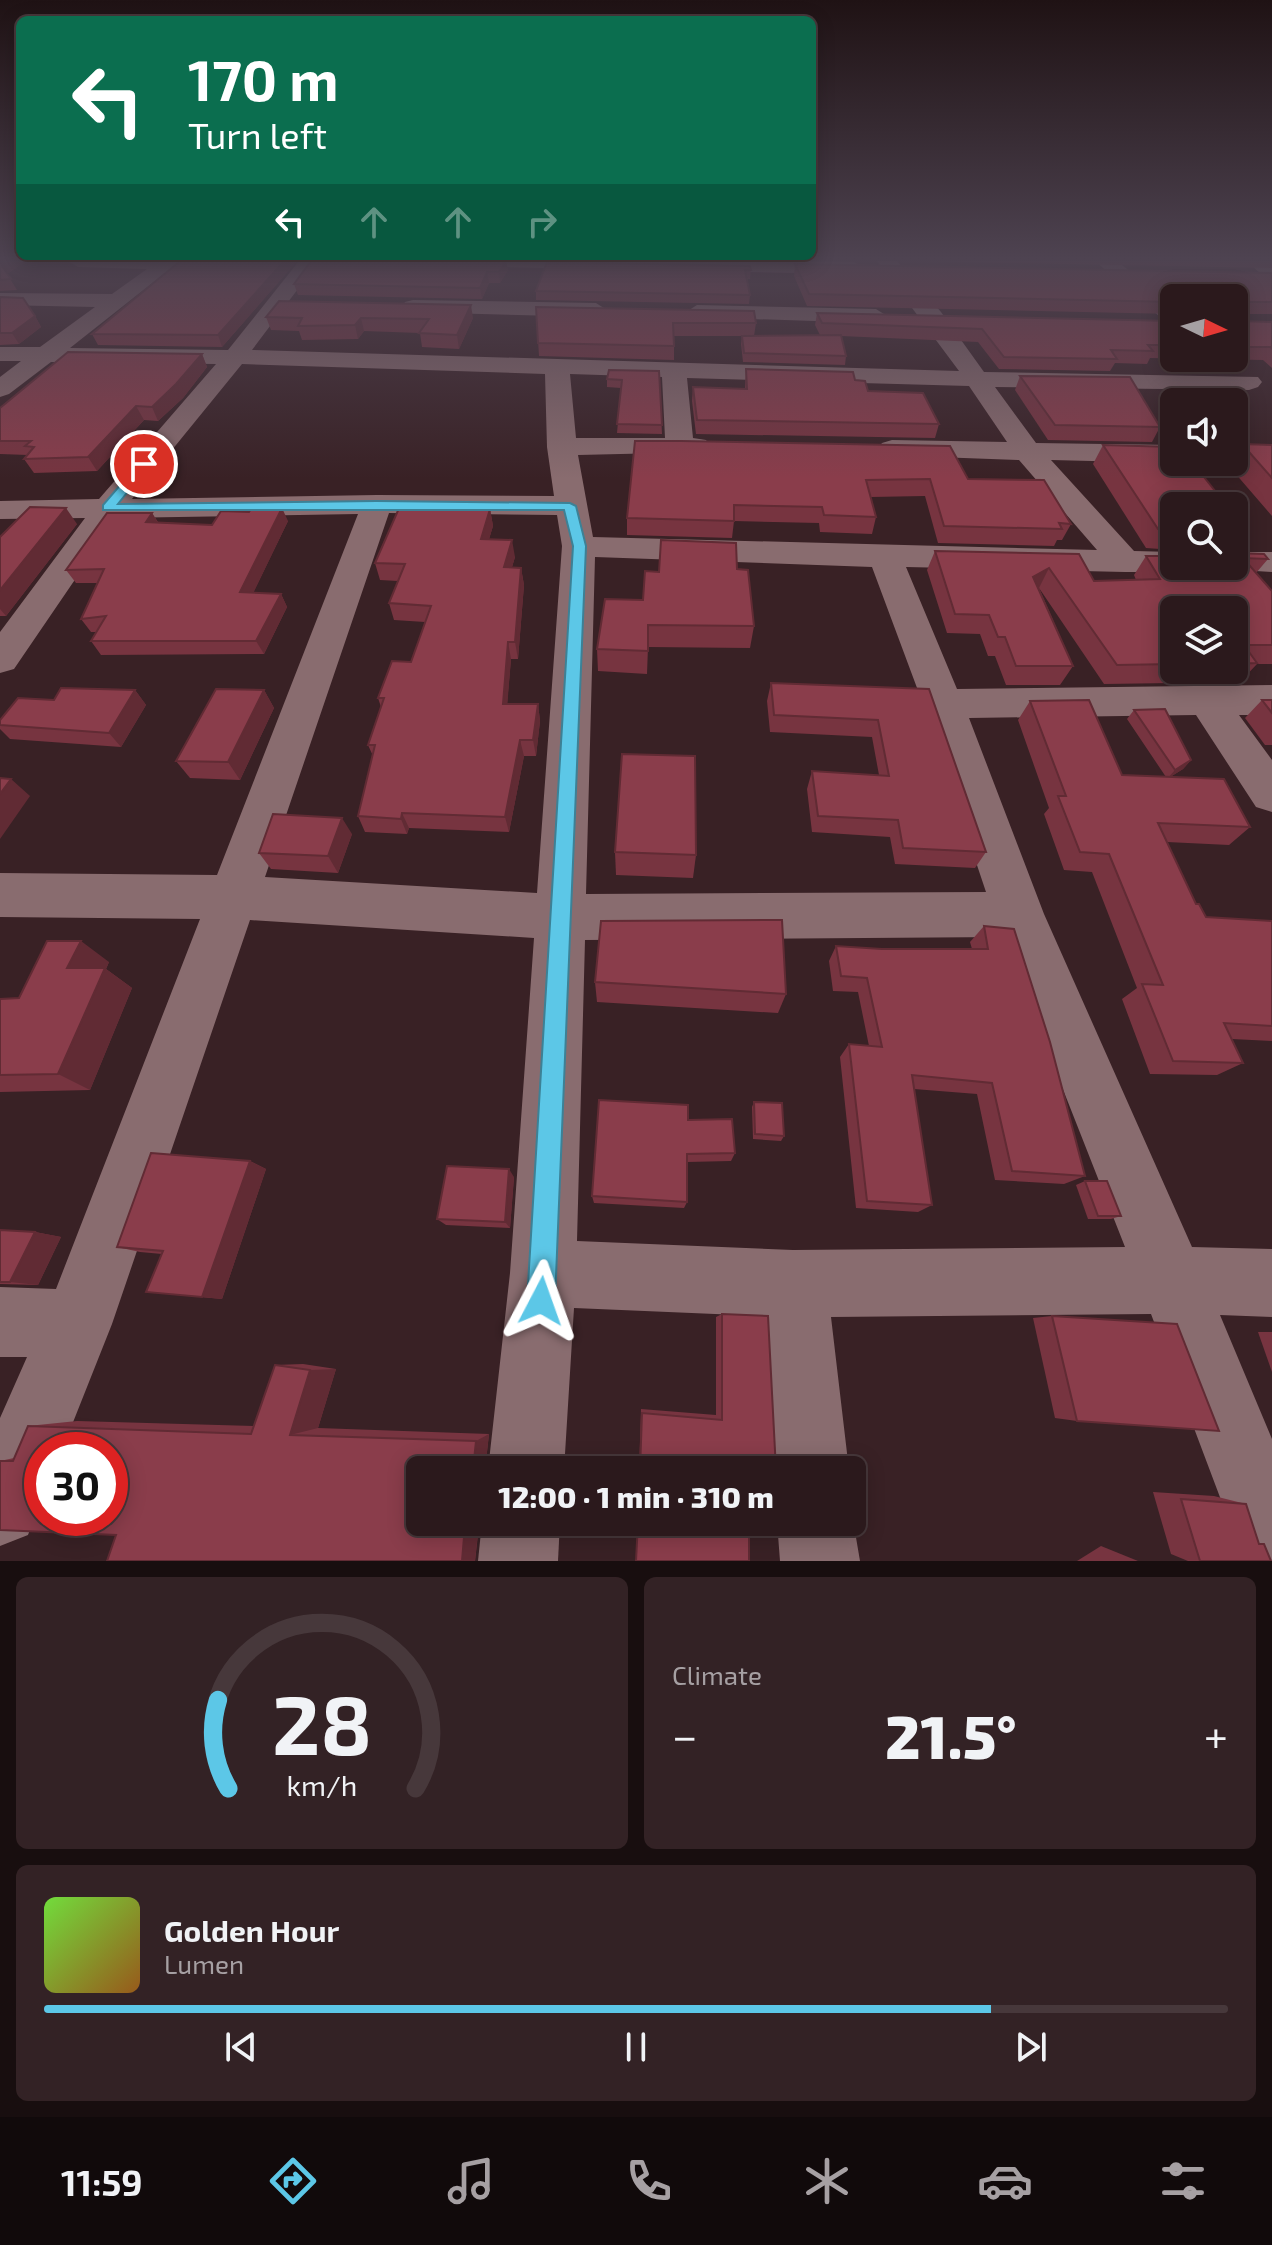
<!DOCTYPE html>
<meta charset="utf-8">
<style>
:root{--surface:#2b191c;--page:#332225;--text:#f1f3f6;--muted:#a6a0a3;--line:#47383b;--accent:#5cc7e7}
body{margin:0;font-family:"Exo 2",sans-serif;background:var(--page);color:var(--text);height:100vh;display:flex;flex-direction:column;font-size:30px;white-space:nowrap}
*{box-sizing:border-box;margin:0}
p{font-size:26px;color:var(--muted)}
.icon{flex:none;width:44px;height:44px;fill:none;stroke:currentColor;stroke-width:2;stroke-linecap:round;stroke-linejoin:round}
.map{position:relative;height:1561px;overflow:hidden}
.details{display:flex;flex-direction:column;gap:16px;padding:16px;background:#180e0f;flex:1}
.details>*{flex:none}
.hud{position:absolute;left:16px;top:16px;width:800px;height:244px;border-radius:12px;box-shadow:0 4px 20px #0003,0 0 0 2px var(--line);background:#0b6e4f;color:#fff;overflow:hidden}
.needle{width:52px;rotate:95deg}
.buttons{position:absolute;left:1160px;top:284px;display:grid;gap:16px}
.buttons a{display:grid;place-items:center;width:88px;height:88px;border-radius:12px;background:var(--surface);box-shadow:0 4px 20px #0003,0 0 0 2px var(--line);font-size:40px}
.speed{position:absolute;left:24px;top:1432px;display:flex;gap:16px;font-size:40px;font-weight:700;text-align:center}
.speed>*{display:grid;place-content:center;width:104px;height:104px;border-radius:50%;background:var(--surface);box-shadow:0 4px 20px #0003,0 0 0 2px var(--line);line-height:1}
.speed .limit{border:12px solid #d22;background:#fff;color:#111}
.pin{position:absolute;display:grid;place-items:center;width:68px;height:68px;color:#fff;margin:-34px;border:4px solid #fff;border-radius:50%;box-shadow:0 2px 8px #0007}
.me{position:absolute;width:88px;margin:-44px;rotate:4deg;stroke-linejoin:round;filter:drop-shadow(0 0 6px #0008)}
.turn{display:flex;align-items:center;gap:28px;height:168px;padding:0 40px;font-size:36px}
.turn .icon{width:104px;height:104px;stroke-width:2.5}
.turn b{display:block;font-size:56px;line-height:68px}
.lanes{display:flex;align-items:center;height:76px;padding:0 40px;background:#0003;justify-content:center;gap:40px;direction:ltr}
.lanes .off{opacity:.35}
.big{font-size:60px;font-weight:800;line-height:1.1}
.details .card{flex:1;display:flex;flex-direction:column;justify-content:center;gap:12px;min-width:0;padding:0 28px;border-radius:12px;background:var(--page)}
.details .dial{align-items:center;gap:0}
.dial svg{height:208px;overflow:visible;fill:none;stroke:var(--line);stroke-width:7;stroke-linecap:round;text-anchor:middle}
.dial text{fill:var(--text);stroke:none}
.song{display:flex;align-items:center;gap:24px}
.cover{width:96px;height:96px;border-radius:12px;background:linear-gradient(135deg,hsl(100 70% 55%),hsl(30 70% 35%))}
.played{height:8px;border-radius:4px;background:linear-gradient(90deg,var(--accent) 80%,var(--line) 80%)}
.keys{display:flex;justify-content:space-around;direction:ltr}
.heat{display:flex;justify-content:space-between;align-items:center;font-size:44px;direction:ltr}
.details .tiles{flex:1;display:grid;gap:16px;grid-template-columns:1fr 1fr}
.card:last-child{grid-column:span 2}
.trip{position:absolute;left:406px;top:1456px;width:460px;height:80px;border-radius:12px;background:var(--surface);box-shadow:0 4px 20px #0003,0 0 0 2px var(--line);font-weight:800;line-height:80px;text-align:center}
.tabs{display:flex;height:128px;justify-content:space-around;align-items:center;background:#110a0b;color:var(--muted)}
.tabs .icon{width:56px;height:56px}
.tabs .selected{color:var(--accent)}
.tabs b{font-size:36px;color:var(--text)}
.map>svg:first-child{display:block}
.lines{fill:none;stroke-linecap:round;stroke-linejoin:round}
.minor{fill:#896c6f;fill-rule:evenodd}
.wall{fill:#773440;fill-rule:evenodd}
.shaded-wall{fill:#612b34}
.building{fill:#8a3d4b;stroke:#612b34;stroke-width:2;fill-rule:evenodd}
.route{fill:#5cc7e7;stroke:#3c8196;stroke-width:2}
</style>
<div class="map">
<svg width="1272" height="1561" viewBox="0 0 1272 1561">
<rect width="100%" height="100%" fill="#392125"/>
<g class="lines">
<!-- minor -->
<g class="minor">
<path d="M68 261H180L70 348 228 350 299 261H319L252 350 959 371 877 261H897L941 312 984 372 1258 377 1262 382 1258 387 1249 390 995 387 1036 443 1174 445V462H1177L1174 463 1051 460 1134 551 1174 552V566H1188L1186 569 1174 572H1125L906 567 957 689 1272 685V715H1239L1272 760V812L1256 807 1196 715 969 718 1044 914 1192 1247 1272 1249V1317L1220 1315 1272 1439V1561H1244L1151 1314 831 1317 849 1470H773L762 1316 574 1308 564 1470H488L510 1273 534 938 250 920 112 1324 62 1450H42C42 1488 42 1499 28 1535L0 1546V1418L27 1357H0V1287L56 1289 200 919 0 917V873L217 875 358 514 117 518 14 669 0 673V632L85 518 0 519V501L99 499 216 364 51 362 9 394 0 397V377L21 361H0V347H40L95 307 0 305V293L112 294 147 269 78 267ZM242 364 545 374 547 447 554 496 377 495 132 499ZM570 374 662 377 665 438H576ZM687 378 969 386 1007 442 892 440 882 443 878 449 882 455 1019 460 1097 550 593 537 578 455 706 452 710 446 706 440 693 438ZM389 513 557 515 562 546 537 893 265 877ZM595 557 872 567 923 704 986 892 586 894ZM1003 937 1125 1247 793 1250 577 1241 585 940Z"/>
<polygon points="490,261 788,261 854,262 864,268 854,274 500,267"/>
<polygon points="1095,261 1117,261 1174,306 1174,324 1166,322"/>
<polygon points="1247,261 1269,261 1272,264 1272,280 1265,278"/>
<polygon points="413,300 596,303 607,310 596,317 405,312 402,307 405,302"/>
<polygon points="697,305 876,309 887,316 876,323 689,317 686,312"/>
<polygon points="1234,552 1272,552 1272,572 1222,569 1220,566 1234,566"/>
<polygon points="852,1514 860,1561 780,1561 777,1522 852,1522"/>
<polygon points="482,1522 560,1522 558,1561 478,1561"/>
</g>
</g>
<!-- wall -->
<g class="wall">
<polygon points="0,261 26,261 7,274 17,290 0,291"/>
<polygon points="176,261 297,261 222,347 98,345 92,334 177,263"/>
<polygon points="919,261 1272,261 1272,268"/>
<polygon points="795,264 1272,273 1272,314 1239,314 1239,321 1272,322 1272,368 1263,360 1150,358 1147,364 1115,363 1110,371 999,369 978,342 841,336 846,356 845,365 743,362 741,344 742,336 674,336 674,360 539,356 536,307 756,323 754,336 820,335 815,325 817,313 1174,321 1174,358 1234,358 1234,298 1174,298 1174,314 807,306 794,276"/>
<polygon points="508,270 500,283 489,283 482,299 298,295 294,284"/>
<polygon points="751,270 750,279 747,279 750,295 749,304 536,300 536,291"/>
<polygon points="0,297 35,316 41,327 19,344 0,345"/>
<polygon points="266,317 473,318 459,349 422,347 420,333 364,331 358,339 302,340 299,331 271,330"/>
<polygon points="202,354 207,367 183,398 158,421 144,420 97,471 34,473 24,459 28,455 0,454 0,408"/>
<polygon points="746,369 855,380 868,391 939,424 935,438 696,434 692,401 693,387 745,389"/>
<polygon points="659,371 662,434 617,433 621,388 607,387 607,379"/>
<polygon points="1020,376 1160,427 1152,442 1048,440 1015,390"/>
<polygon points="635,441 968,479 1071,524 1062,540 1057,540 1054,546 938,543 925,496 871,497 876,517 872,534 820,532 819,523 734,521 732,538 627,535 627,518"/>
<polygon points="1242,444 1272,445 1272,516 1228,465 1230,462 1234,462 1234,457"/>
<polygon points="1103,445 1174,506 1174,550 1146,548 1093,464"/>
<polygon points="490,509 493,526 489,539 515,557 512,567 521,568 524,585 518,659 511,659 507,704 538,704 540,721 536,756 524,756 509,832 409,828 407,834 365,832 358,816 373,756 368,745 381,707 378,698 411,662 425,622 394,620 389,603 398,581 380,580 375,563"/>
<polygon points="152,513 158,522 212,525 288,521 253,593 281,594 287,607 264,654 101,655 91,641 97,632 91,632 81,619 97,583 76,583 66,570"/>
<path d="M1234 516 1245 544 1239 553 1268 559 1256 573 1272 591V664H1257L1240 682 1104 684 1039 588 1073 666 1060 685H1006L995 656H988L980 634 947 633 927 570 935 551 1079 554 1094 581 1136 580 1134 575 1146 556 1234 566ZM1174 610H1234V670H1174Z"/>
<polygon points="77,524 6,616 0,616 0,537"/>
<polygon points="737,569 754,626 750,648 648,647 647,674 598,671 597,649 643,600 659,572"/>
<polygon points="771,683 929,689 986,852 975,868 895,864 890,837 812,832 807,789 812,771 879,775 872,737 770,732 767,701"/>
<polygon points="135,690 146,705 121,747 10,739 0,729 0,720 54,700"/>
<polygon points="264,690 274,708 240,780 190,778 176,761"/>
<polygon points="1262,700 1272,700 1272,745 1265,745 1245,718"/>
<polygon points="1030,701 1122,775 1166,777 1127,719 1134,710 1191,760 1183,769 1170,777 1250,827 1229,845 1167,842 1196,904 1206,917 1272,921 1272,1041 1232,1039 1243,1063 1217,1075 1150,1074 1122,999 1137,988 1092,872 1064,870 1044,814 1049,808 1018,720"/>
<polygon points="352,834 338,873 271,869 259,853"/>
<polygon points="615,852 696,855 693,878 616,875"/>
<polygon points="984,926 1085,1176 1064,1184 995,1180 977,1094 914,1089 932,1205 918,1212 856,1208 840,1057 849,1044 869,1046 858,992 833,991 829,961 836,946 882,949 972,949 970,942"/>
<polygon points="109,962 106,969 132,988 90,1090 0,1092 0,999 19,998"/>
<polygon points="595,982 786,994 778,1013 597,1002"/>
<polygon points="754,1102 784,1136 781,1141 753,1139 752,1107"/>
<polygon points="688,1120 735,1153 731,1161 687,1162 687,1202 684,1208 594,1203 592,1196"/>
<polygon points="250,1161 266,1169 222,1299 146,1292 162,1254 140,1252 117,1247"/>
<polygon points="514,1177 510,1228 446,1225 437,1219"/>
<polygon points="1085,1181 1121,1216 1111,1219 1088,1219 1076,1185"/>
<polygon points="0,1230 35,1232 61,1237 38,1285 0,1284"/>
<polygon points="722,1314 776,1470 639,1470 641,1409 716,1415 716,1317"/>
<polygon points="1052,1316 1077,1421 1055,1418 1033,1318"/>
<polygon points="1258,1332 1272,1332 1272,1372"/>
<polygon points="303,1364 336,1369 318,1428 489,1434 485,1470 420,1522 492,1522 481,1534 478,1535 475,1561 107,1561 116,1535 0,1530 0,1461 14,1458 28,1426 77,1421 254,1426 275,1365"/>
<polygon points="1153,1492 1214,1496 1246,1504 1258,1543 1264,1544 1271,1561 1188,1561 1171,1554"/>
<polygon points="1101,1546 1138,1561 1077,1561"/>
</g>
<!-- shaded-wall -->
<g class="shaded-wall">
<polygon points="5,261 26,261 6,274 0,264"/>
<polygon points="284,261 297,261 222,347 218,335"/>
<polygon points="506,261 508,270 500,283 499,272"/>
<polygon points="487,272 489,283 482,299 480,288"/>
<polygon points="471,305 473,318 459,349 457,335"/>
<polygon points="35,316 41,327 19,344 12,333"/>
<polygon points="361,318 364,331 358,339 355,325"/>
<polygon points="202,354 207,367 183,398 158,421 152,407"/>
<polygon points="136,406 144,420 97,471 88,457"/>
<polygon points="66,508 77,524 6,616 0,609 0,590"/>
<polygon points="282,508 288,521 247,606 240,592"/>
<polygon points="490,509 493,526 484,556 481,539"/>
<polygon points="152,513 160,526 146,522"/>
<polygon points="512,540 515,557 507,584 504,567"/>
<polygon points="521,568 524,585 518,659 515,642"/>
<polygon points="1049,568 1039,588 1023,596 1033,577"/>
<polygon points="281,594 287,607 264,654 256,641"/>
<polygon points="508,642 511,659 506,721 503,704"/>
<polygon points="135,690 146,705 121,747 109,733"/>
<polygon points="264,690 274,708 240,780 228,762"/>
<polygon points="538,704 540,721 536,756 533,740"/>
<polygon points="520,740 524,756 509,832 505,817"/>
<polygon points="1191,760 1183,769 1167,779 1175,770"/>
<polygon points="11,779 30,796 0,839 0,794"/>
<polygon points="402,813 409,828 407,834 401,819"/>
<polygon points="342,818 352,834 338,873 328,856"/>
<polygon points="81,941 109,962 106,969 132,988 90,1090 58,1074 67,968"/>
<polygon points="250,1161 266,1169 222,1299 202,1297"/>
<polygon points="509,1169 514,1177 510,1228 505,1222"/>
<polygon points="35,1232 61,1237 38,1285 10,1282"/>
<polygon points="336,1369 318,1428 290,1435 310,1370"/>
<polygon points="489,1434 485,1470 473,1470 476,1441"/>
<polygon points="479,1522 475,1561 462,1561 464,1537"/>
<polygon points="483,1522 492,1522 481,1534"/>
</g>
<!-- building -->
<g class="building">
<polygon points="0,261 5,261 0,264 11,279 0,280"/>
<polygon points="178,261 284,261 218,335 92,334 179,262"/>
<polygon points="311,261 506,261 499,272 487,272 480,288 294,284"/>
<polygon points="547,262 750,266 751,270 745,270 750,295 536,291"/>
<polygon points="795,264 1272,273 1272,302 1241,302 1238,305 1239,321 1272,322 1272,349 1271,347 1234,347 1234,298 1174,298 1174,302 809,294"/>
<polygon points="0,297 23,298 35,316 12,333 0,333"/>
<polygon points="279,301 471,305 457,335 419,333 429,319 361,318 355,325 298,326 302,318 266,317"/>
<polygon points="536,307 754,311 756,323 673,323 674,346 538,343"/>
<polygon points="817,313 1174,321 1174,345 1148,345 1153,351 1111,350 1117,359 1004,357 982,329 822,323"/>
<polygon points="841,335 846,356 744,353 742,336"/>
<polygon points="68,352 202,354 176,384 152,407 136,406 88,457 24,459 34,447 25,446 31,441 0,441 0,408"/>
<polygon points="746,369 853,372 855,380 865,381 868,391 923,393 939,424 697,420 693,387 747,389"/>
<polygon points="609,370 659,371 662,425 617,424 622,380 607,379"/>
<polygon points="1020,376 1130,377 1160,427 1055,425"/>
<polygon points="635,441 681,441 950,446 968,479 1044,480 1071,524 1059,523 1062,529 944,526 930,479 866,480 876,517 824,515 822,507 734,505 734,521 627,518"/>
<polygon points="1242,444 1272,445 1272,478"/>
<polygon points="1103,445 1174,447 1174,462 1192,462 1227,506 1174,506 1174,530 1158,529"/>
<polygon points="400,506 490,509 481,539 512,540 504,567 521,568 515,642 508,642 503,704 538,704 533,740 520,740 505,817 402,813 401,819 358,816 375,745 368,745 384,698 378,698 392,661 411,662 431,606 389,603 405,564 375,563"/>
<polygon points="30,507 66,508 0,590 0,537"/>
<polygon points="252,507 282,508 240,592 281,594 256,641 91,641 106,616 81,619 104,569 66,570 107,513 152,513 146,522 212,525 221,511 249,512"/>
<polygon points="1234,516 1246,531 1245,544 1234,544"/>
<polygon points="661,540 736,543 737,569 748,570 754,626 648,625 648,651 597,649 605,599 643,600 645,571 659,572"/>
<polygon points="935,551 1079,554 1094,581 1160,579 1146,556 1174,556 1174,566 1234,566 1234,551 1236,553 1264,554 1268,559 1243,558 1272,591 1272,645 1244,645 1257,663 1234,664 1234,610 1174,610 1174,664 1117,665 1049,568 1033,577 1073,666 1016,666 1005,637 998,637 989,615 955,614"/>
<polygon points="771,683 929,689 986,852 903,848 898,820 818,816 812,771 889,776 878,720 774,715"/>
<polygon points="61,688 135,690 109,733 0,725 0,720 18,698 54,700"/>
<polygon points="216,689 264,690 228,762 176,761"/>
<polygon points="1089,700 1122,775 1224,779 1250,827 1158,823 1196,904 1199,904 1206,917 1272,921 1272,1026 1224,1023 1243,1063 1173,1061 1142,984 1163,985 1109,854 1080,852 1058,796 1066,796 1030,701"/>
<polygon points="1262,700 1272,700 1272,713"/>
<polygon points="1165,709 1191,760 1175,770 1134,710"/>
<polygon points="622,754 695,756 696,855 615,852"/>
<polygon points="0,778 11,779 0,794"/>
<polygon points="273,814 342,818 328,856 259,853"/>
<polygon points="782,920 786,994 595,982 601,921"/>
<polygon points="984,926 1014,929 1050,1042 1085,1176 1012,1171 992,1083 912,1075 932,1205 867,1201 849,1044 882,1047 867,978 841,976 836,946 882,949 988,949"/>
<polygon points="47,941 81,941 67,968 105,968 58,1074 0,1075 0,999 19,998"/>
<polygon points="599,1100 688,1105 688,1120 732,1119 735,1153 687,1154 687,1202 592,1196"/>
<polygon points="754,1102 782,1103 784,1136 755,1134"/>
<polygon points="151,1153 250,1161 202,1297 146,1292 163,1251 117,1247"/>
<polygon points="447,1166 509,1169 505,1222 437,1219"/>
<polygon points="1085,1181 1107,1181 1121,1216 1098,1216"/>
<polygon points="0,1230 35,1232 10,1282 0,1282"/>
<polygon points="722,1314 768,1316 776,1470 640,1470 642,1413 722,1420"/>
<polygon points="1052,1316 1177,1324 1219,1431 1077,1421"/>
<path d="M275 1365 310 1370 290 1435 476 1441 473 1470H420V1522H483L481 1534 464 1537 462 1561H107L116 1535 0 1530V1461H13L28 1426 251 1434ZM42 1450H110V1518H42Z"/>
<polygon points="1181,1499 1246,1504 1259,1544 1264,1544 1271,1561 1200,1561"/>
<polygon points="638,1522 779,1522 780,1537 749,1535 749,1561 636,1561"/>
</g>
<!-- sky -->
<linearGradient id="sky" x2="0" y2="1"><stop stop-color="#1f1214"/><stop offset="0.54" stop-color="#4e4351"/><stop offset="1" stop-color="#4e4351" stop-opacity="0"/></linearGradient>
<rect width="1272" height="479" fill="url(#sky)"/>
<!-- route -->
<polygon class="route" points="144,461 150,464 118,504 377,501 570,503 576,506 586,546 555,1301 551,1311 541,1315 531,1311 527,1301 573,546 564,510 103,510 103,505 140,462"/>
</svg>
<div class="buttons">
<a><svg class="needle" viewBox="-14 -14 28 28"><path d="M0-13l5 13h-10z" fill="#e53935"/><path d="M0 13l5-13h-10z" fill="#a6a0a3"/></svg></a>
<a><svg class="icon" aria-label="sound" viewBox="0 0 24 24"><path d="M4 9h4l5-4v14l-5-4H4zM17 9q2 3 0 6"/></svg></a>
<a><svg class="icon" aria-label="search" viewBox="0 0 24 24"><circle cx="10" cy="10" r="6"/><path d="M15 15l6 6"/></svg></a>
<a><svg class="icon" aria-label="layers" viewBox="0 0 24 24"><path d="M12 4l9 5-9 5-9-5zM3 14l9 5 9-5"/></svg></a>
</div>
<div class="speed"><div class="limit">30</div></div>
<div class="pin" style="left:144px;top:464px;background:#d93025"><svg class="icon" aria-label="arrive" viewBox="0 0 24 24"><path d="M6 21V4h12l-3 4 3 4H6"/></svg></div>
<svg class="me" style="left:541px;top:1301px" viewBox="-20 -20 40 40"><path d="M0-17L14 15 0 8-14 15z" fill="#5cc7e7" stroke="#fff" stroke-width="4"/></svg>
<div class="trip">12:00 · 1 min · 310 m</div>
<div class="hud">
<div class="turn"><svg class="icon" aria-label="left" viewBox="0 0 24 24"><path d="M17 20v-9H6M10 6l-5 5 5 5"/></svg><div><b>170 m</b>Turn left</div></div>
<div class="lanes"><svg class="icon" aria-label="left" viewBox="0 0 24 24"><path d="M17 20v-9H6M10 6l-5 5 5 5"/></svg><svg class="icon off" aria-label="ahead" viewBox="0 0 24 24"><path d="M12 20V5M6 11l6-6 6 6"/></svg><svg class="icon off" aria-label="ahead" viewBox="0 0 24 24"><path d="M12 20V5M6 11l6-6 6 6"/></svg><svg class="icon off" aria-label="right" viewBox="0 0 24 24"><path d="M7 20v-9h11M14 6l5 5-5 5"/></svg></div>
</div>
</div>
<section class="details">
<div class="tiles">
<div class="card dial"><svg viewBox="0 0 100 80">
<path d="M14 69A42 42 0 1 1 86 69"/>
<path d="M14 69A42 42 0 0 1 10 35" stroke="#5cc7e7"/>
<text x="50" y="56" font-size="32" font-weight="700">28</text>
<text x="50" y="72" font-size="11">km/h</text>
</svg></div>
<div class="card"><p>Climate</p>
<div class="heat"><a>−</a><b class="big">21.5°</b><a>+</a></div>
</div>
<div class="card">
<div class="song"><i class="cover"></i><div><b>Golden Hour</b><p>Lumen</p></div></div>
<div class="played"></div>
<div class="keys"><svg class="icon" aria-label="previous" viewBox="0 0 24 24"><path d="M18 5L8 12l10 7zM5 5v14"/></svg><svg class="icon" aria-label="pause" viewBox="0 0 24 24"><path d="M8 5v14M16 5v14"/></svg><svg class="icon" aria-label="next" viewBox="0 0 24 24"><path d="M6 5l10 7-10 7zM19 5v14"/></svg></div>
</div>
</div>
</section>
<nav class="tabs">
<b>11:59</b>
<svg class="icon selected" aria-label="directions" viewBox="0 0 24 24"><path d="M12 3l9 9-9 9-9-9zM9 14v-3h6M13 9l2 2-2 2"/></svg>
<svg class="icon" aria-label="music" viewBox="0 0 24 24"><path d="M9 18V5l10-2v13"/><circle cx="6" cy="18" r="3"/><circle cx="16" cy="16" r="3"/></svg>
<svg class="icon" aria-label="phone" viewBox="0 0 24 24"><path d="M5 4h4l2 5-3 2q2 4 5 5l2-3 5 2v4C11 20 4 13 5 4z"/></svg>
<svg class="icon" aria-label="climate" viewBox="0 0 24 24"><path d="M12 3v18M4 7l16 10M4 17L20 7"/></svg>
<svg class="icon" aria-label="car" viewBox="0 0 24 24"><path d="M5 17H2v-5l4-1 3-4h7l3 4 3 1v5h-3M9 17h6M6 11h13"/><circle cx="7" cy="17" r="2"/><circle cx="17" cy="17" r="2"/></svg>
<svg class="icon" aria-label="filters" viewBox="0 0 24 24"><path d="M4 7h16M4 17h16"/><circle cx="9" cy="7" r="2"/><circle cx="15" cy="17" r="2"/></svg>
</nav>
